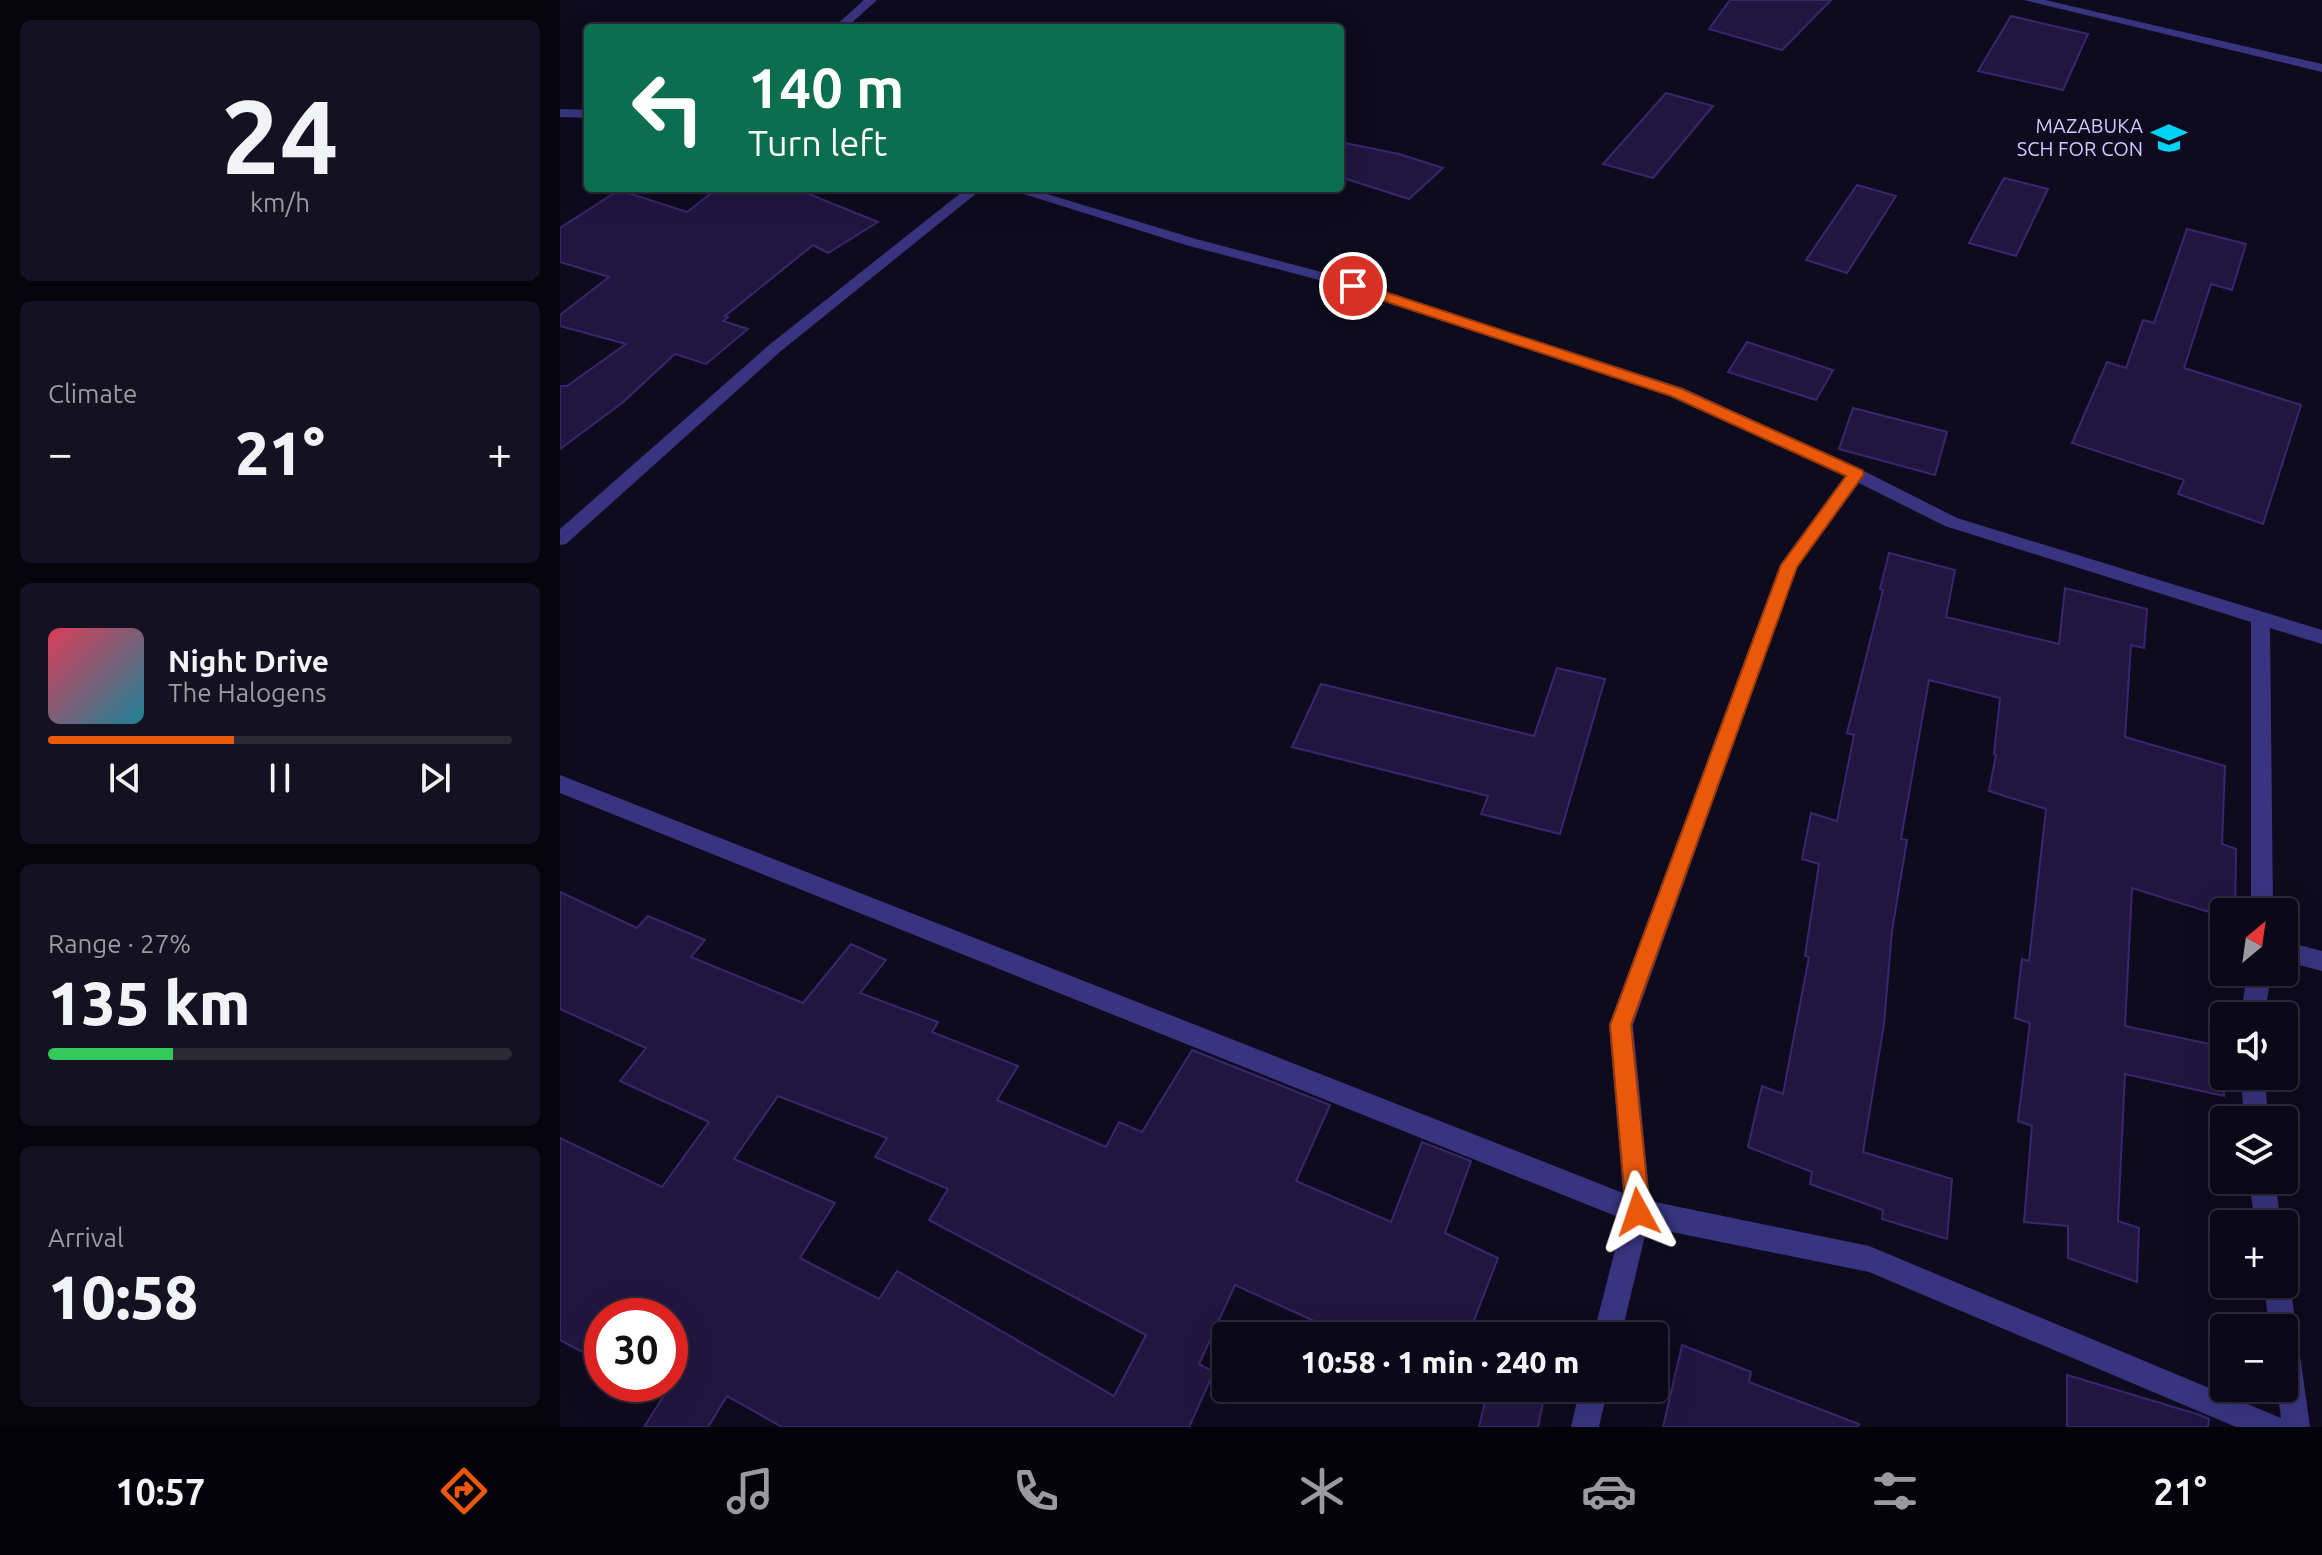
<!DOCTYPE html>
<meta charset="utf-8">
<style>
:root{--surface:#0b0817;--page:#141120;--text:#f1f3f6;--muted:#9a9aa1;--line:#2b2936;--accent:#ea580c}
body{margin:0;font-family:Ubuntu,sans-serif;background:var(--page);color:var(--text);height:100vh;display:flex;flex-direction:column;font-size:30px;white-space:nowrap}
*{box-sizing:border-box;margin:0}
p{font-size:26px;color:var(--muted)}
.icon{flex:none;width:44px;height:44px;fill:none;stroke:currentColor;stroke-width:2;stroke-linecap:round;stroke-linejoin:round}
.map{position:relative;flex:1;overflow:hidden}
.sheet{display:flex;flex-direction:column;gap:20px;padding:20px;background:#06040d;width:560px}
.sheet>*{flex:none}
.banner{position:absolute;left:24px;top:24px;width:760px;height:168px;border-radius:8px;box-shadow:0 8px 32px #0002,0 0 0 2px var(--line);background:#0b6e4f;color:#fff;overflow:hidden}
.needle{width:52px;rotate:29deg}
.fabs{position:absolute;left:1650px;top:898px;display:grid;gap:16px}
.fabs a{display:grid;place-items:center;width:88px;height:88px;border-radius:8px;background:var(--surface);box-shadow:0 8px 32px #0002,0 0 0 2px var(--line);font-size:40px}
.speed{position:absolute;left:24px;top:1298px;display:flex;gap:16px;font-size:40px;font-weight:700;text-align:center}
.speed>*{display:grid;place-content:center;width:104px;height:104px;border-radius:50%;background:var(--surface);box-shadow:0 8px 32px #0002,0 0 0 2px var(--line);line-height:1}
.speed .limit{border:12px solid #d22;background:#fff;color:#111}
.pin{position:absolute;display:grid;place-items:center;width:68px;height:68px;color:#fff;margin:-34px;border:4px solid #fff;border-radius:50%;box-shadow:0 2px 8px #0007}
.me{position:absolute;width:88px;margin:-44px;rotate:355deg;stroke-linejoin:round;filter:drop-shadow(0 0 6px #0008)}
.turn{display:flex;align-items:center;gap:28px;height:168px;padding:0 32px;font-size:36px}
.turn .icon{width:104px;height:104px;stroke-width:2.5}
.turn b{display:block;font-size:56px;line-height:68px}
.big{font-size:60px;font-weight:800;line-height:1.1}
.sheet .tile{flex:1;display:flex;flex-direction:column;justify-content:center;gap:12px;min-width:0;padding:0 28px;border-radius:12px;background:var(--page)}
.sheet .dial{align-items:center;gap:0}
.dial b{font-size:104px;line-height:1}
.song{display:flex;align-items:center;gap:24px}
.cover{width:96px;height:96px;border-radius:12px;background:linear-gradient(135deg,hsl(350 70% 55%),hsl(190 70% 35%))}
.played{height:8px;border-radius:4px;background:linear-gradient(90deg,var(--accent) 40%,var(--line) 40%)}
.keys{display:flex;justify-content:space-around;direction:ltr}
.heat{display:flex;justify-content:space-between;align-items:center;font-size:44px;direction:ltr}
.charge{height:12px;border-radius:6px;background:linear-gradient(90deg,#34c759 27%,var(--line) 0)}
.trip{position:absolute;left:652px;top:1322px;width:456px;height:80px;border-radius:8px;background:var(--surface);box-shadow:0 8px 32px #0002,0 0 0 2px var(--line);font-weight:800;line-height:80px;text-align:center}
.tab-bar{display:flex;height:128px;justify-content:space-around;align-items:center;background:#040309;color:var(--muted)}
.tab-bar .icon{width:56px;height:56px}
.tab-bar .current{color:var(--accent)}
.tab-bar b{font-size:36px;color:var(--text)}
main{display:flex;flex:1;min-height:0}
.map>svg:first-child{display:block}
.building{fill:#201640;stroke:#38276d;stroke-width:2;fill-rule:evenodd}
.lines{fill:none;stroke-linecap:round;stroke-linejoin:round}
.minor{fill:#3a3480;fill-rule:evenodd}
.route{fill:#ea580c;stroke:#983908;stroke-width:2}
.labels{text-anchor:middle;stroke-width:8;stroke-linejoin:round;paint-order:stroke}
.far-poi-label{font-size:20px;fill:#d1c9ff;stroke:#0f0b1f;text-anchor:end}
</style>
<main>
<section class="sheet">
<div class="tile dial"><b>24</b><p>km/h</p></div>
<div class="tile"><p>Climate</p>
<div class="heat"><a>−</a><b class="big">21°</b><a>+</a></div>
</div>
<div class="tile">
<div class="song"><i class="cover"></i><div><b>Night Drive</b><p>The Halogens</p></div></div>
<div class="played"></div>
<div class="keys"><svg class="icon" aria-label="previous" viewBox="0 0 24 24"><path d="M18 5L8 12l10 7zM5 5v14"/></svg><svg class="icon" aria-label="pause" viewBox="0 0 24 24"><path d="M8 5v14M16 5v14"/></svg><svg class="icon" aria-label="next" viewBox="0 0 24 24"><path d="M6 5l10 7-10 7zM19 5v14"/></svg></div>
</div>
<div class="tile"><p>Range · 27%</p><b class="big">135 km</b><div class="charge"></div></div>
<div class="tile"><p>Arrival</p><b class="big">10:58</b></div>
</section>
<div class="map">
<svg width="1762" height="1427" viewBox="0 0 1762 1427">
<rect width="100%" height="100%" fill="#0f0b1f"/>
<!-- building -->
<g class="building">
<polygon points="1170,0 1271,0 1222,50 1149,29"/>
<polygon points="1451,16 1528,34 1503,90 1418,71"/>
<polygon points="1106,93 1153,106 1093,178 1043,164"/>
<polygon points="780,142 839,154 883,168 849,199 780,177"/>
<polygon points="1444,178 1488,189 1456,256 1409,243"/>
<polygon points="1297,185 1336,196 1287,273 1246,260"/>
<polygon points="158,188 234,188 318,222 268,253 253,245 165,316 168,317 163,321 188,329 146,364 115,354 62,403 0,449 0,386 7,386 66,344 0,326 0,315 49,277 0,262 0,228 59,190 127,212"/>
<polygon points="1627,229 1686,244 1672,290 1651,284 1624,368 1741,405 1703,524 1618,494 1624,480 1512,443 1547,362 1566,368 1583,320 1594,323"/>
<polygon points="1187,342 1273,370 1256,400 1168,372"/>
<polygon points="1293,408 1387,432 1375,475 1279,449"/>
<polygon points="1329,553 1395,570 1386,617 1499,644 1505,588 1587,609 1584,648 1571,645 1565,737 1665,766 1662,844 1676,849 1675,912 1649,912 1572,888 1565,1026 1664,1047 1664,1096 1565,1074 1558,1221 1579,1228 1577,1282 1508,1258 1508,1226 1464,1222 1472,1126 1458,1121 1470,1023 1455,1018 1462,959 1469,961 1486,809 1429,791 1436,755 1434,754 1440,698 1369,680 1341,839 1347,840 1332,931 1324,1024 1303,1152 1392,1179 1387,1239 1322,1219 1323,1210 1250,1184 1252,1172 1188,1147 1202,1086 1223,1094 1249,957 1245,956 1259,864 1242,859 1251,813 1277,821 1294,735 1287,733 1323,590 1320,589"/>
<polygon points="997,668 1045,679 1000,834 921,814 928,796 732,747 761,684 974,736"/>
<path d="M0 892 77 928 88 916 145 940 131 957 243 1003 291 944 326 960 300 993 378 1022 372 1032 458 1066 437 1100 546 1147 559 1122 582 1132 632 1050 770 1105 736 1181 831 1222 862 1142 911 1161 885 1233 938 1258 908 1336H787L675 1285 639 1364 654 1372 629 1427H222L167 1396 148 1427H84L110 1386V1316H42V1340L30 1356 0 1340V1138L102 1187 149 1122 60 1081 86 1048 0 1009ZM218 1096 327 1138 315 1157 388 1189 369 1220 586 1335 554 1396 337 1271 319 1299 240 1258 275 1203 174 1159Z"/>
<polygon points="1122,1345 1191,1372 1189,1382 1299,1424 1298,1427 1103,1427"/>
<polygon points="1507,1375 1640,1415 1649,1419 1648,1427 1507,1427"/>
<polygon points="928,1388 986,1388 978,1427 919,1427"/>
</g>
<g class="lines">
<!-- minor -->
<g class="minor">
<polygon points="304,0 317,0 286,28 273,28"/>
<polygon points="1464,0 1485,0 1762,64 1762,72"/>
<polygon points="0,109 28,110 28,118 0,117"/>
<polygon points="407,188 423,188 221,351 6,544 0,545 0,529 209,345"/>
<polygon points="445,188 467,188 636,239 769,274 1123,388 1302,470 1397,518 1762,630 1762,644 1710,628 1713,912 1691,912 1691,622 1385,526 1299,483 1237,567 1073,1025 1090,1201 1309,1246 1721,1418 1717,1388 1724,1388 1724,1328 1709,1328 1704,1284 1724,1284 1724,1274 1730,1284 1750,1427 1676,1427 1309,1272 1087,1227 1061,1336 1033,1336 1063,1219 0,793 0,775 1063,1193 1049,1025 1220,565 1285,476 1111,396 759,280 626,245"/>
<polygon points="1724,941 1762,951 1762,971 1724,961"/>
<polygon points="1687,972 1711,972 1705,1016 1681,1016"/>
<polygon points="1681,1076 1705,1076 1708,1120 1684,1120"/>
<polygon points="1689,1180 1715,1180 1721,1224 1695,1224"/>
<polygon points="1020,1388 1048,1388 1039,1427 1011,1427"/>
</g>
</g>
<!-- route -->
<polygon class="route" points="788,283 798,283 1122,389 1302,470 1304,474 1237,567 1071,1025 1090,1212 1086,1220 1078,1224 1069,1220 1066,1212 1050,1025 1221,565 1286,476 1111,396 788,289"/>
<!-- icons -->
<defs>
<g id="school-bare" transform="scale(2.76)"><path d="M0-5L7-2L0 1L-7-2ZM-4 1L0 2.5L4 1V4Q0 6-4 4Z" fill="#00d2f4" stroke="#0f0b1f" stroke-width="2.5" paint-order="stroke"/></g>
</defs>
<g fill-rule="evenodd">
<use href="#school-bare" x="1609" y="138"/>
</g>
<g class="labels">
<!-- far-poi labels -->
<g class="far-poi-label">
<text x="1583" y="133">MAZABUKA<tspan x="1583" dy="23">SCH FOR CON</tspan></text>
</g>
</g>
</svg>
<div class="fabs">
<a><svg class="needle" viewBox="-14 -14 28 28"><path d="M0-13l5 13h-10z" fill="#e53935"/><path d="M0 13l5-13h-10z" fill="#9a9aa1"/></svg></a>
<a><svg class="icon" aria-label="sound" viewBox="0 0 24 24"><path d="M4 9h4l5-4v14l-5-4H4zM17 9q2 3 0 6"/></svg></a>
<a><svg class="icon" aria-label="layers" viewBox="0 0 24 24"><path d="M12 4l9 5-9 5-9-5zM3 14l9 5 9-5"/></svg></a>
<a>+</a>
<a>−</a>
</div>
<div class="speed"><div class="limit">30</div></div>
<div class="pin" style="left:793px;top:286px;background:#d93025"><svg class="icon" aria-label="arrive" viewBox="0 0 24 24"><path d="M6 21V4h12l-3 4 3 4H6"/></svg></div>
<svg class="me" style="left:1078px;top:1212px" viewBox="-20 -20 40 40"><path d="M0-17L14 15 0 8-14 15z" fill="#ea580c" stroke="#fff" stroke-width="4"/></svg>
<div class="trip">10:58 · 1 min · 240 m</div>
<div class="banner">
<div class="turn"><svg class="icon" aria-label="left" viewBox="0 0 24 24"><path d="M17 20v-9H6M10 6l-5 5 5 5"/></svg><div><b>140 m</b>Turn left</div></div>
</div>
</div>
</main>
<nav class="tab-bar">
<b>10:57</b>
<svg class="icon current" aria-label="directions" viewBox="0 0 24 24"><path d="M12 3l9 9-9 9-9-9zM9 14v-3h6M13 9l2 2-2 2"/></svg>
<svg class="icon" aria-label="music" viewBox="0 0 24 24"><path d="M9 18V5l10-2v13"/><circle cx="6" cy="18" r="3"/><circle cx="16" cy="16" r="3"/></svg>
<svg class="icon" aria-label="phone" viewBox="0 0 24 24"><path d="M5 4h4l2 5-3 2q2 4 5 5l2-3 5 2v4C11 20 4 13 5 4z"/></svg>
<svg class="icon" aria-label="climate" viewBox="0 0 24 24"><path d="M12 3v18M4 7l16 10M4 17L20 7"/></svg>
<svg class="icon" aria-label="car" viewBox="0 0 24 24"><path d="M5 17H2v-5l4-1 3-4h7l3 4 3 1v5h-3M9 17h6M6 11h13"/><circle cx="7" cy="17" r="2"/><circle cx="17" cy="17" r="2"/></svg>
<svg class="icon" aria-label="filters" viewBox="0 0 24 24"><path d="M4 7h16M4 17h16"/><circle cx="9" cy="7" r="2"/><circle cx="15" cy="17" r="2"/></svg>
<b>21°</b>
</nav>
